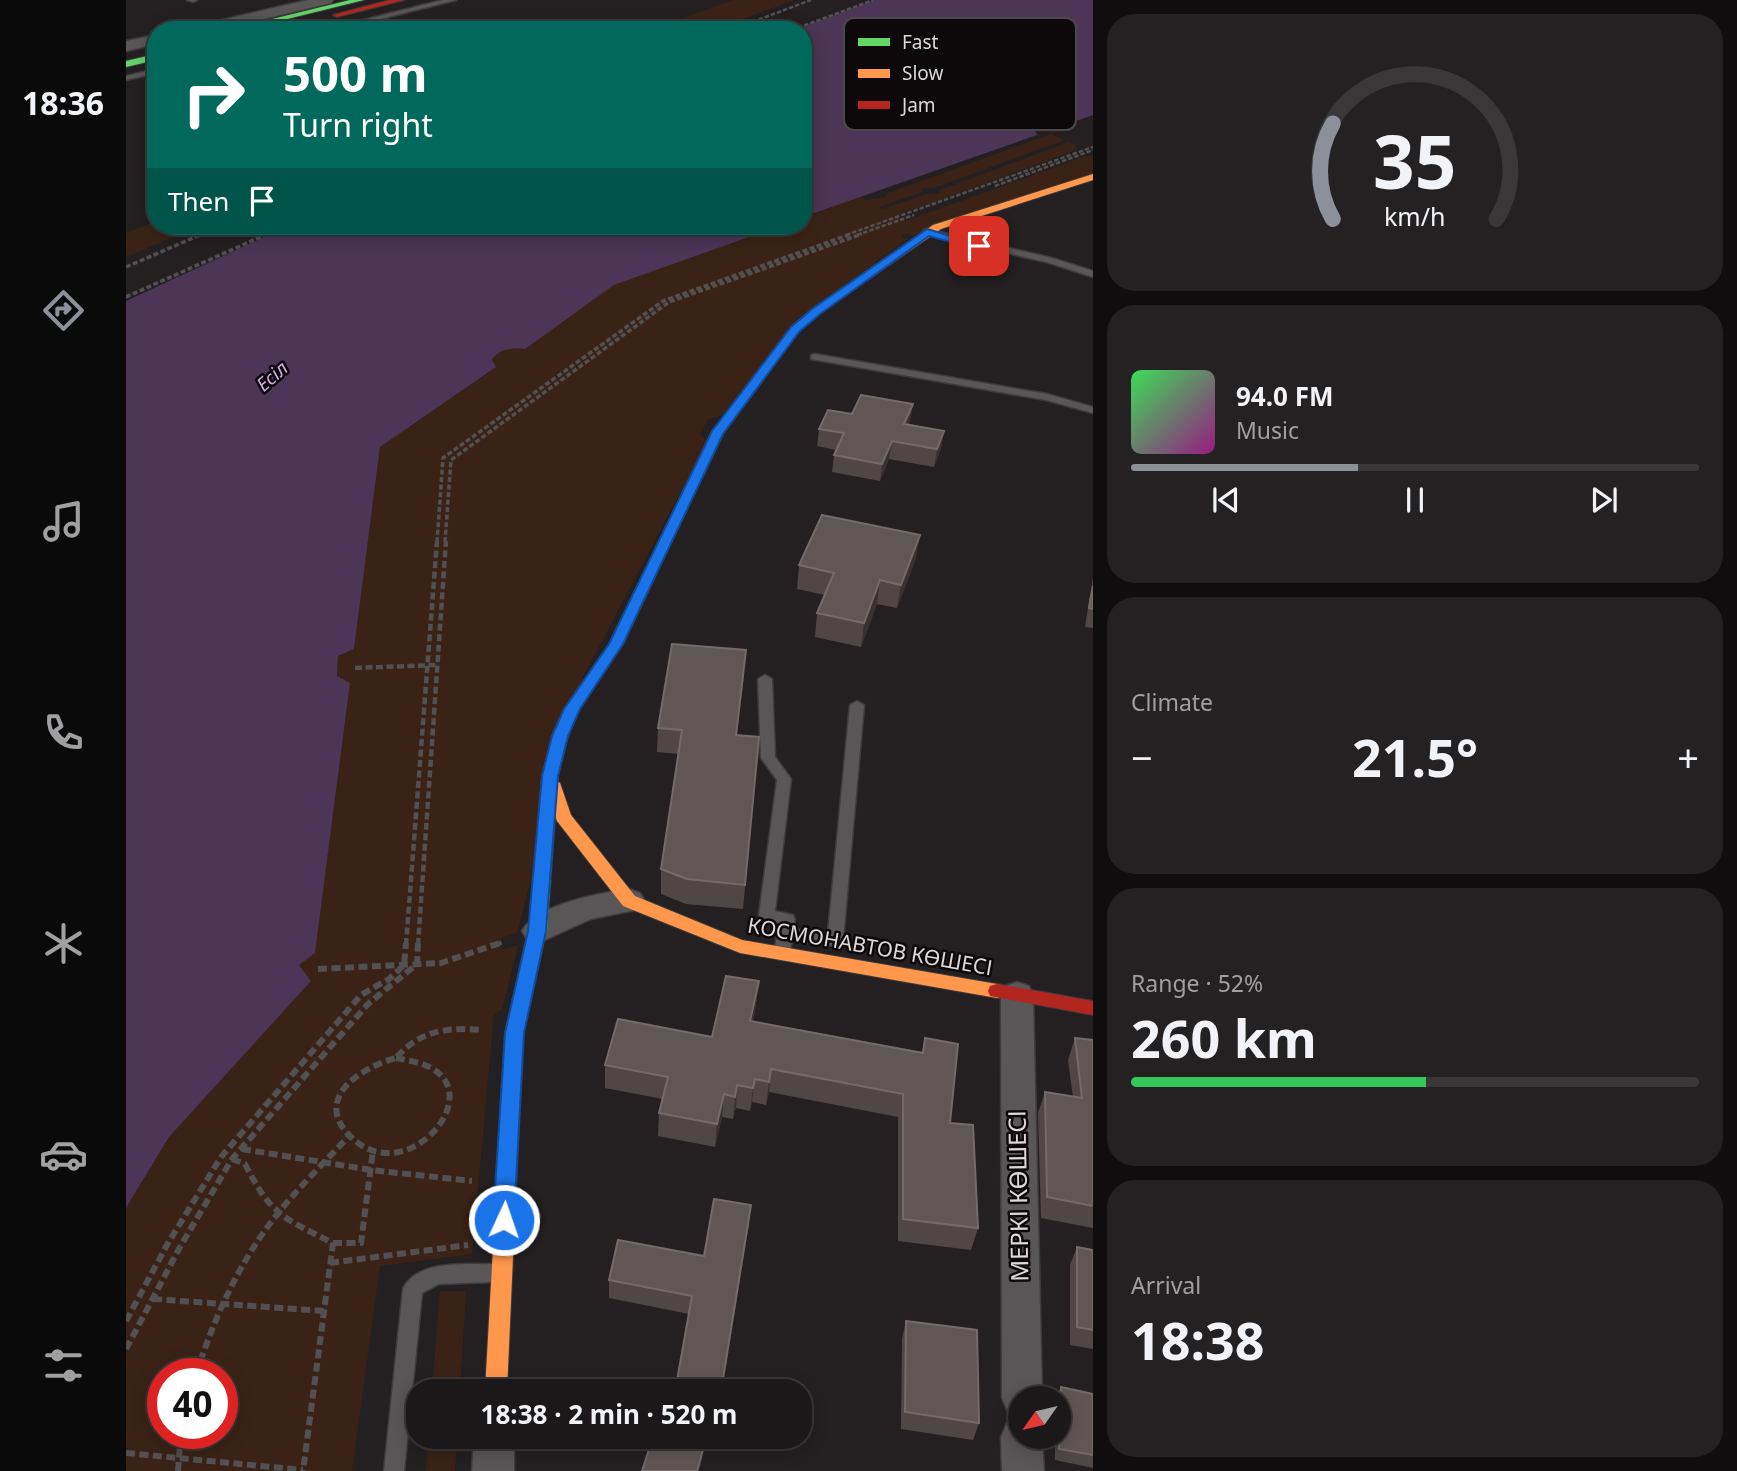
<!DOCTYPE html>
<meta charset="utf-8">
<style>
:root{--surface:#1b1819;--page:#242122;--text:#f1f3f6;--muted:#a0a0a2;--line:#393738;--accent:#8c9099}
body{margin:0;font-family:"Noto Sans",sans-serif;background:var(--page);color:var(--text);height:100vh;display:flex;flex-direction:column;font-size:26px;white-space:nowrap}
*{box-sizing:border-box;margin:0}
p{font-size:23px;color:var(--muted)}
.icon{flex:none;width:38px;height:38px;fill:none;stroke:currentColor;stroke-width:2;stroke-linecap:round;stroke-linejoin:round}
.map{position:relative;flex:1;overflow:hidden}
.sheet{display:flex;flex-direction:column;gap:14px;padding:14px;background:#0f0d0e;width:644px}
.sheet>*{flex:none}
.guide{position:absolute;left:21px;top:21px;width:665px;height:214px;border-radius:28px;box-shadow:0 4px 18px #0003,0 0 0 2px var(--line);background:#00695c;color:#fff;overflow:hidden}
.needle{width:46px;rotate:236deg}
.fabs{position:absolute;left:882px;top:1386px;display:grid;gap:14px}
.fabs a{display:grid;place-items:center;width:63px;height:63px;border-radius:50%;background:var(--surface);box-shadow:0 4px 18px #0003,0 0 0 2px var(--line);font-size:35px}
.speed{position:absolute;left:21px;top:1358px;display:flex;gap:14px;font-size:35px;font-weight:700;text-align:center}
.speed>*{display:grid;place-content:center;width:91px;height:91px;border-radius:50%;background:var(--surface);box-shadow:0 4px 18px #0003,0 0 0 2px var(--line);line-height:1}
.speed .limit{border:10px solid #d22;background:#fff;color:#111}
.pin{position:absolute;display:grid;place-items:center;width:60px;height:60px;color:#fff;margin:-30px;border-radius:14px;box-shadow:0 4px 10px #0006}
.me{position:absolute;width:77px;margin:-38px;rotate:3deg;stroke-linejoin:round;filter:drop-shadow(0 0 5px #0008)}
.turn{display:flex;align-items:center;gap:24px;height:147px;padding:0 21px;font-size:32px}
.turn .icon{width:91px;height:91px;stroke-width:2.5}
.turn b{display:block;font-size:49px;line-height:60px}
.then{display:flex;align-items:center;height:66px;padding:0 21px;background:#0003;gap:14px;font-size:26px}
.big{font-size:52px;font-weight:700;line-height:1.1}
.sheet .tile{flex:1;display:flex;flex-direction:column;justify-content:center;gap:10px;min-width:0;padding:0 24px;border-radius:28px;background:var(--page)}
.sheet .dial{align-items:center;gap:0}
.dial svg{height:182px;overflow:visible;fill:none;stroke:var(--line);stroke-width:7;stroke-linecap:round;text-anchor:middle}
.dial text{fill:var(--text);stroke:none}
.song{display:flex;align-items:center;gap:21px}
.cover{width:84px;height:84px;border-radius:10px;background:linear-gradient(135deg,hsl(130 70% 55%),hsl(310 70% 35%))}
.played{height:7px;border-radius:4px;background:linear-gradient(90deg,var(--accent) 40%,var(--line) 40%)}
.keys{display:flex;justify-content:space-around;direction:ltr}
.heat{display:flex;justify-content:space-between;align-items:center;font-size:38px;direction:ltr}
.charge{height:10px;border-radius:5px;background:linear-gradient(90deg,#34c759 52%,var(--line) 0)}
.trip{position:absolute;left:280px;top:1379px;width:406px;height:70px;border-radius:28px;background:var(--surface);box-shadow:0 4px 18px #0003,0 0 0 2px var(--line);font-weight:700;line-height:70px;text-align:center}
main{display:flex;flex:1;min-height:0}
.dock{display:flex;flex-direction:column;width:126px;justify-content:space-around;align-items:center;background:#0b0a0a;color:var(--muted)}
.dock .icon{width:49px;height:49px}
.dock .current{color:var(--accent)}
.dock b{font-size:32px;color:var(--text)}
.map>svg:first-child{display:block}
.green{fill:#3a2316;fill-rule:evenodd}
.water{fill:#4c3557}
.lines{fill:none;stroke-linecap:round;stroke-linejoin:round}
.lane-casing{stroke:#3d3b3b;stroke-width:3}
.street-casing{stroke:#3d3b3b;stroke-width:3}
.fast-casing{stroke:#3d3b3b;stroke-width:2}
.slow-casing{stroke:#3d3b3b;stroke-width:2}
.jam-casing{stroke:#3d3b3b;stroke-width:2}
.path-far3{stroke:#525051;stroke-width:2.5;stroke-dasharray:4.5 2;stroke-linecap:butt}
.path-far2{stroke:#525051;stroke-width:3.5;stroke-dasharray:5 2.5;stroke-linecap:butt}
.path-far1{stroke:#525051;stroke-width:4.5;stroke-dasharray:7 3.5;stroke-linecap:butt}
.path{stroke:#525051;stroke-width:6;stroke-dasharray:9 4.5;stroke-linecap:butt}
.lane{fill:#585657;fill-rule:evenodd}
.street{fill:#585657;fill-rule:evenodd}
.fast{fill:#63d668;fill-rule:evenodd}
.slow{fill:#ff974d;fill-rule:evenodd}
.jam{fill:#b3261e;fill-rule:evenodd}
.wall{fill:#514646}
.shaded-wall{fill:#383031}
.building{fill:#605656;stroke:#746a6a;stroke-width:2}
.route{fill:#1a73e8;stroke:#114b97;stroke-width:2}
.labels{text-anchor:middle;stroke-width:5;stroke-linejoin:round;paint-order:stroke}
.far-water-label{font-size:19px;font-style:italic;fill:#d6abea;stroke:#0d090a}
.street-label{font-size:21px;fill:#ded8d9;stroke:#0d090a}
.near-street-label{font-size:24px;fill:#ded8d9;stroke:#0d090a}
.key{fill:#0d090a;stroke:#4c4748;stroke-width:2}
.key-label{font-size:19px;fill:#ded8d9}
</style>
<main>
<nav class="dock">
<b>18:36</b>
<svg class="icon current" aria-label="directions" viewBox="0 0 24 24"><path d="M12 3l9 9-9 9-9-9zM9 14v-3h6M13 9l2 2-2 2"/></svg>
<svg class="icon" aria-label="music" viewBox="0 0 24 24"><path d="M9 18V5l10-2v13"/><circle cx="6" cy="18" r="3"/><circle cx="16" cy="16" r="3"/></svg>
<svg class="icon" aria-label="phone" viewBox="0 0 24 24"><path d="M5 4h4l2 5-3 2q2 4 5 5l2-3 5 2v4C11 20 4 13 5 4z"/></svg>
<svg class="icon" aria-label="climate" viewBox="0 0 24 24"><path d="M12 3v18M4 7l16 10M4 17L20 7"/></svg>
<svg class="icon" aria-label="car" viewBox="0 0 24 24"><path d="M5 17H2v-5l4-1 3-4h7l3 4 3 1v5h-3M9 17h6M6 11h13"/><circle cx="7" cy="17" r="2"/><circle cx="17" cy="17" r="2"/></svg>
<svg class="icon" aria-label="filters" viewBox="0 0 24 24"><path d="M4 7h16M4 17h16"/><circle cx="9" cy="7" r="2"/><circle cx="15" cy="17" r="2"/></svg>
</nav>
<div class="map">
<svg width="967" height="1471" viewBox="0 0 967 1471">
<rect width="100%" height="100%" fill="#242021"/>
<!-- green -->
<g class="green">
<polygon points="607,0 669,0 586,30 525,30"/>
<path d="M925 134 938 140 808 188H796V192L753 207 757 209 801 194H812L814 190 943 142 950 145V150L770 216 779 221 960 156H967V173L786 236 780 233 776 236 782 239 673 318 597 415 582 419 574 434 581 442 457 677 391 933 375 938V950L392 945 376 1010 368 1014 346 1254 254 1266 226 1471H0V1208L43 1137 185 981 173 965 189 952 224 684 211 676 212 656 228 649 254 447 369 368 366 360C373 348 386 348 399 349L488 285 654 226H677V217L734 197 740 200 760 197 762 193ZM37 1374H96V1433H37Z"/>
<polygon points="30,221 30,226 74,226 0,257 0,233"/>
<polygon points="314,1291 340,1291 334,1391 306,1391"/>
<polygon points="302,1437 331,1437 329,1471 300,1471"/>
</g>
<!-- water -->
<g class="water">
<polygon points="748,0 967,0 967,115 933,127 920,126 909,130 911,135 677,217 677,30 669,30"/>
<path d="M162 226H654L488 285 399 349C386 348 373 348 366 360L370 367 254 447 228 649 212 656 211 676 224 683 189 953 173 965 185 981 43 1137 0 1208V301Z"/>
</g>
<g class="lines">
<!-- lane casing -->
<g class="lane-casing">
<g id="lane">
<polygon points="61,0 71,0 67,2"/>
<polygon points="317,0 330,0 211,30 197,30"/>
<polygon points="30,69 30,73 0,80 0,76"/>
<polygon points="801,229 926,258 967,271 967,277 920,262 798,234 798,230"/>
<polygon points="689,354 921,394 967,407 967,413 920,400 685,359 685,355"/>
<polygon points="639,675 646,679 649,757 665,779 649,911 667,915 669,919 667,929 702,933 724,705 731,701 738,705 717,940 715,944 709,946 666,941 662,958 656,960 650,958 648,954 653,923 635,919 633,915 651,780 635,758 632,679"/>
<path d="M367 1264 374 1267 377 1273 374 1279 367 1282 313 1284 296 1293 278 1471H258L277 1289C291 1259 340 1265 367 1264Z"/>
</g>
</g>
<!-- street casing -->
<g class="street-casing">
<g id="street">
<polygon points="182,0 207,0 205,3 91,30 64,30 66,27"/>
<polygon points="30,35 30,44 0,51 0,41"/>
<path d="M503 889 514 893 519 901 514 909 465 919 412 943 401 939 396 931C411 904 474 893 503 889Z"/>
<polygon points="891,982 903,986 907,995 916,1398 894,1398 894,1417 882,1412 876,1398 875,995 879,986"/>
<polygon points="894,1417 894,1437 916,1437 918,1471 876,1471 875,1437 881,1423"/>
<polygon points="348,1437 388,1437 388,1471 346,1471"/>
</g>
</g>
<!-- fast casing -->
<g class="fast-casing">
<g id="fast">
<polygon points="224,0 238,0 117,30 101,30"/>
<polygon points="30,54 30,60 0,67 0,61"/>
<polygon points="620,391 626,395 597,434 497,644 453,710 442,736 432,776 421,931 414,951 408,953 402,951 399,946 403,931 416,776 426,736 438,709 483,644 585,434 616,392"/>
</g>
</g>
<!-- slow casing -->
<g class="slow-casing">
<g id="slow">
<polygon points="967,174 967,180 815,229 694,313 673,331 624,398 616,398 614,395 665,327 686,309 807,225"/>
<polygon points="426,777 434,783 445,815 509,896 616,940 871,984 878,986 880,991 878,996 871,998 614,953 497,906 431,821 418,783"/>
<polygon points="408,939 414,941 417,946 397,1033 381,1391 359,1391 379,1033 399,946 402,941"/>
</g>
</g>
<!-- jam casing -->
<g class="jam-casing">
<g id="jam">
<polygon points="264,0 278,0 211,17 207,15"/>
<polygon points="871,984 967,1001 967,1015 864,996 862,991 864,986"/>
</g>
</g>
<!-- path-far3 -->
<g class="path-far3">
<polyline points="43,30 56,27"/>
<polyline points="595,30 629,21 685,0"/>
<polyline points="666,30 747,0"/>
<polyline points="869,186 967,150"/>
<polyline points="72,235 93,226"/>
<polyline points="137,235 158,226"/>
<polyline points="720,235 967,147"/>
<polyline points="731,235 788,215"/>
</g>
<!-- path-far2 -->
<g class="path-far2">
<polyline points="0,267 76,234"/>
<polyline points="0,297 141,234"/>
<polyline points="311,542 317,458 537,301 725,234"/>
<polyline points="319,542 325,460 543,302 736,234"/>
</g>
<!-- path-far1 -->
<g class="path-far1">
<polyline points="229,668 311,665"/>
<polyline points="280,945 311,541"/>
<polyline points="292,945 320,541"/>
<polyline points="369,945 377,942"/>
</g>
<!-- path -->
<g class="path">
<polyline points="192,969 315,963 374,943"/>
<path d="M271 1057C294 1030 323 1027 357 1030"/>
<path d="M270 1058C280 1060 292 1062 301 1066 364 1093 281 1190 226 1138 185 1100 233 1068 270 1058Z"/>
<polyline points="116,1149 245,1170 346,1181"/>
<path d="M106 1159 119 1164C145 1215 157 1218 207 1243L177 1471"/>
<polyline points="207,1243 235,1243 247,1150"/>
<polyline points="204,1263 342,1245"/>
<polyline points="27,1299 198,1311"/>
<polyline points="0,1321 42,1243 95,1157 235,995 263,979 278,965 280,943"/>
<polyline points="0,1349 54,1247 106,1159 242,1004 291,964 292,943"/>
<path d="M70 1374C89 1316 114 1260 153 1212 174 1186 199 1162 222 1137"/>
<polyline points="0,1453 177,1470"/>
<polyline points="52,1471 55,1433"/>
</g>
<!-- lane -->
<use href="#lane" class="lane"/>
<!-- street -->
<use href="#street" class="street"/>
<!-- fast -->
<use href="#fast" class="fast"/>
<!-- slow -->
<use href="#slow" class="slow"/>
<!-- jam -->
<use href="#jam" class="jam"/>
</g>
<!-- wall -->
<g class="wall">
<polygon points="787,404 783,424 818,431 815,448 808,467 763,459 754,481 706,472 708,455 710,450 691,446 693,429 726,414"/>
<polygon points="790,558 771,608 751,604 735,647 689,637 691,613 699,595 671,589 673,565"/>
<polygon points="967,577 967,628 959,627"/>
<polygon points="618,674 611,735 633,737 617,909 560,904 535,894 535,869 552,754 531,752 532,728"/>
<polygon points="633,981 630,1004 627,1021 796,1052 799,1038 824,1123 852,1228 845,1250 772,1241 772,1117 643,1092 640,1105 626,1102 624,1111 610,1108 607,1119 596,1117 589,1147 532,1136 533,1113 537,1099 479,1088 479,1065 586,1037"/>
<polygon points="949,1038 967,1040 967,1228 915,1218 912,1113 919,1092 947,1097 942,1060"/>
<polygon points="623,1224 596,1391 550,1391 563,1314 483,1298 483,1280 578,1256"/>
<polygon points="951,1247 967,1250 967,1349 944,1345 944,1265"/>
<polygon points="780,1321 853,1423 847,1440 775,1429 776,1339"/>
<polygon points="935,1387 967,1394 967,1468 929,1460 929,1437 933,1437 933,1398 930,1398"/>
</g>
<!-- shaded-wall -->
<g class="shaded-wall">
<polygon points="787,404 784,422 776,441 778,424"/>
<polygon points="818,431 815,448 808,467 811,449"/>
<polygon points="766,441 763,459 754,481 756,464"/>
<polygon points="794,535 790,558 771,608 775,585"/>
<polygon points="754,580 751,604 735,647 738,623"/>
<polygon points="620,650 618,674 608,760 610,735"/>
<polygon points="633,981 630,1004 622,1044 624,1021"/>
<polygon points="645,1069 643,1092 640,1105 643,1082"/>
<polygon points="629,1079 626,1102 624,1111 627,1088"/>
<polygon points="611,1085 610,1108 607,1119 609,1097"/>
<polygon points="598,1094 596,1117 589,1147 591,1124"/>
<polygon points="625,1205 623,1224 596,1391 595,1391"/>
<polygon points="577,1450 576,1461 573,1471 571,1471"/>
</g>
<!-- building -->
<g class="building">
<polygon points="254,21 273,30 223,30"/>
<polygon points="735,395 787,404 778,424 818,431 811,449 766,441 756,464 708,455 718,433 693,429 702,410 726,414"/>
<polygon points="696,515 794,535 775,585 754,580 738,623 691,613 708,573 673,565"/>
<polygon points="967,586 967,609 963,608"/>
<polygon points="546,644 620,650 610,735 633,737 619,885 561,879 535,869 556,730 532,728"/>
<polygon points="600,976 633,981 624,1021 797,1053 799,1038 832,1044 824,1123 847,1125 852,1228 777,1219 777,1094 645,1069 643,1082 629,1079 627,1088 611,1085 609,1097 598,1094 591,1124 533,1113 542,1077 479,1065 492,1019 586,1037"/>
<polygon points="949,1038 967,1040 967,1206 921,1197 919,1092 956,1098"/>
<polygon points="588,1199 625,1205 595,1391 577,1391 550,1386 566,1296 483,1280 492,1240 578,1256"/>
<polygon points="951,1247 967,1250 967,1330 951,1327"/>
<polygon points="780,1321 851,1330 853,1423 779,1412"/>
<polygon points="935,1387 967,1394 967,1455 933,1449"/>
<polygon points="527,1437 535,1437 577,1450 571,1471 516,1471"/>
</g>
<!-- route -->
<polygon class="route" points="801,229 859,246 853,250 803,236 694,314 673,332 597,434 497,644 454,709 442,736 432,776 420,931 398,1033 388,1220 385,1226 378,1229 370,1226 367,1220 379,1033 402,931 416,776 426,736 438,709 483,644 586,431 665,327 686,309"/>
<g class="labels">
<!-- far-water labels -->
<g class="far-water-label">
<text transform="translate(146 376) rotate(-41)" y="7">Есіл</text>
</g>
<!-- street labels -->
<g class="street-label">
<text transform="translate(744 947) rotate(10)" y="7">КОСМОНАВТОВ КӨШЕСІ</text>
</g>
<!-- near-street labels -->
<g class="near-street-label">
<text transform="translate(893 1196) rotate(-91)" y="8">МЕРКІ КӨШЕСІ</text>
</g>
</g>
<!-- legend -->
<rect x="718" y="18" width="232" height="112" rx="10" class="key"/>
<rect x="732" y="38" width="32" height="8" fill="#63d668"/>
<rect x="732" y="69" width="32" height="9" fill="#ff974d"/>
<rect x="732" y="101" width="32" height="8" fill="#b3261e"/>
<g class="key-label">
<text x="776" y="49">Fast</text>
<text x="776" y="80">Slow</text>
<text x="776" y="112">Jam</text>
</g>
</svg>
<div class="fabs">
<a><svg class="needle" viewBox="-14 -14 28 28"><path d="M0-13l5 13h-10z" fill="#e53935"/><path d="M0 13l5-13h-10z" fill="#a0a0a2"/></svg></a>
</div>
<div class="speed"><div class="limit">40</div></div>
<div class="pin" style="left:853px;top:246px;background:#d93025"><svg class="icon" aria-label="arrive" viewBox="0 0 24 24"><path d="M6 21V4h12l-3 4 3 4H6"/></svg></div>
<svg class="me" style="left:378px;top:1220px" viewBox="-20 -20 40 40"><circle r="17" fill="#1a73e8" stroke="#fff" stroke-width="3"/><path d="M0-11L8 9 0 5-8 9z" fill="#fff"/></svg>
<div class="trip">18:38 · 2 min · 520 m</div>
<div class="guide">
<div class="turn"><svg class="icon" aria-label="right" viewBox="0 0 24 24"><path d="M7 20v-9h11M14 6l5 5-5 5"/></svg><div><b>500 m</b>Turn right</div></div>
<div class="then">Then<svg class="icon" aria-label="arrive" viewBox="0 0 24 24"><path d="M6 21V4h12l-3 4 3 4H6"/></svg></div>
</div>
</div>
<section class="sheet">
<div class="tile dial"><svg viewBox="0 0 100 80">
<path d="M14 69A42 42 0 1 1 86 69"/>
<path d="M14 69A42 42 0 0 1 14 27" stroke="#8c9099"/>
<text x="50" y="56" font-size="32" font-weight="700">35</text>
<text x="50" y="72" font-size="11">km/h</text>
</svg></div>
<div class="tile">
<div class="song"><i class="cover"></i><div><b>94.0 FM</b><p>Music</p></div></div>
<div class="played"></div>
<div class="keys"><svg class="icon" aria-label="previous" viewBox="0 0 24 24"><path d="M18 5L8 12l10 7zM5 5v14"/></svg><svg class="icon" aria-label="pause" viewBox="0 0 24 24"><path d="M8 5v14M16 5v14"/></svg><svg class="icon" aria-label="next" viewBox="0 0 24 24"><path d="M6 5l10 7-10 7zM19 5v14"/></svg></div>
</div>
<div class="tile"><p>Climate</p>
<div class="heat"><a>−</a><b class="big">21.5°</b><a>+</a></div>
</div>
<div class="tile"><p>Range · 52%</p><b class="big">260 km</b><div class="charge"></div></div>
<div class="tile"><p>Arrival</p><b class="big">18:38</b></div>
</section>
</main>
